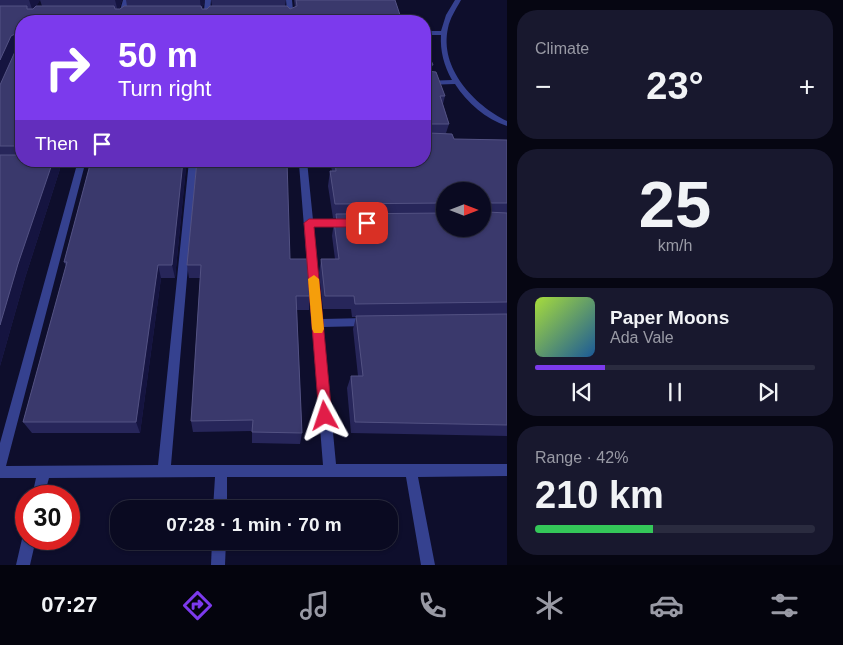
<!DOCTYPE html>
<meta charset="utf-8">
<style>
:root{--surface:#0a0a21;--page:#18182e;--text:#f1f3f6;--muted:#999aa5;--line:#2a2b3f;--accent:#7c3aed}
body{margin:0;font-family:Helvetica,sans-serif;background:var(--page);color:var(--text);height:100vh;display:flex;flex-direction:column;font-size:19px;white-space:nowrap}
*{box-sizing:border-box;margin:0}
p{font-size:16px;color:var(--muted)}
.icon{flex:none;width:28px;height:28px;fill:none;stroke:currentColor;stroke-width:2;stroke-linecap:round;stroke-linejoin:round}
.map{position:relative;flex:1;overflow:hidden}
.details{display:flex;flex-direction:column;gap:10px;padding:10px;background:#060612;width:336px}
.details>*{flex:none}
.hud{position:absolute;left:15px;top:15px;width:416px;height:152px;border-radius:20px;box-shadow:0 1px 4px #0004,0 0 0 1px var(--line);background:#7c3aed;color:#fff;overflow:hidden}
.needle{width:32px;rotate:90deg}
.tools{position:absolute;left:436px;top:182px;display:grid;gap:10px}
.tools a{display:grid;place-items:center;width:55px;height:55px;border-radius:50%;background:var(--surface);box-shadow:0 1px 4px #0004,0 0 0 1px var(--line);font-size:25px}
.speed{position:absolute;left:15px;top:485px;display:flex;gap:10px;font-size:25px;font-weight:700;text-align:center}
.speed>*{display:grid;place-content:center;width:65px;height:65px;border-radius:50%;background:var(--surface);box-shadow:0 1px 4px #0004,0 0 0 1px var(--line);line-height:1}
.speed .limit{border:8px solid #d22;background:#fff;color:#111}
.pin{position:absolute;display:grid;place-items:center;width:42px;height:42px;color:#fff;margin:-21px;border-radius:10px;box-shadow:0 2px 8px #0006}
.me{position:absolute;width:55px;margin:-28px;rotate:355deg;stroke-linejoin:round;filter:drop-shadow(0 0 4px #0008)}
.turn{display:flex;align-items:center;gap:18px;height:105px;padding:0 20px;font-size:22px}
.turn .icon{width:65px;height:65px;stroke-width:2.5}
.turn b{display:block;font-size:35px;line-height:42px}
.then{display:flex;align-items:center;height:48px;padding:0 20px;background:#0003;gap:10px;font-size:19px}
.big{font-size:38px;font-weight:700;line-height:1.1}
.details .tile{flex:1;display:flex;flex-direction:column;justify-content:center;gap:8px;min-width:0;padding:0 18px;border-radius:20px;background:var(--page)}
.details .dial{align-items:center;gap:0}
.dial b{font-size:65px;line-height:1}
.song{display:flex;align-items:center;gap:15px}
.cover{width:60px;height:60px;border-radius:8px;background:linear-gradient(135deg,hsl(80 70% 55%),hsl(210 70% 35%))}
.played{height:5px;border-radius:2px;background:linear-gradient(90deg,var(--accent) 25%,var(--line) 25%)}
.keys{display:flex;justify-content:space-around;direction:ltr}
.heat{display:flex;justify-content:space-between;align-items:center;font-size:28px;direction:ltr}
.charge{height:8px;border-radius:4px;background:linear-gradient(90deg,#34c759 42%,var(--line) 0)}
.trip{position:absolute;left:110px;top:500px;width:288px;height:50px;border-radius:20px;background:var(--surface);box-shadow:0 1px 4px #0004,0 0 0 1px var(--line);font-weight:700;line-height:50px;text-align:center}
.dock{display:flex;height:80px;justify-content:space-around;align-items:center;background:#04040d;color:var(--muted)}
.dock .icon{width:35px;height:35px}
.dock .active{color:var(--accent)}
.dock b{font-size:22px;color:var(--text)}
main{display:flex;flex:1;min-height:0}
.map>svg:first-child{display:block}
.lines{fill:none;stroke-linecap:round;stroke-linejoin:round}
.minor{fill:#35418f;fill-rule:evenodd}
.wall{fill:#27265a;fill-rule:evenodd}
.shaded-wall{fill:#151440}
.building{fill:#3a396c;stroke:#535283}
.route{fill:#e11d48;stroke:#92132f}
.slow{fill:#f59e0b}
</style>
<main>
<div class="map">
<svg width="507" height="565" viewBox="0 0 507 565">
<rect width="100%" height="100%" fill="#0e0e2c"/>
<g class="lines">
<!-- minor -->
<g class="minor">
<polygon points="123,0 129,0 123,21 117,21"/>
<polygon points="205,0 211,0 209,21 203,21"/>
<polygon points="286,0 292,0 294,21 288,21"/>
<path d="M455 0H461C456 9 450 18 448 28 439 68 474 105 507 121V126C486 119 467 103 455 84L425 85V81L452 80C444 66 440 51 441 35H425V31H441L446 15Z"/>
<polygon points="78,161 86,161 91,165 90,167 84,168 6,466 158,465 189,161 197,161 171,465 323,465 299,164 274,165 270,162 307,161 313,220 345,220 350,223 345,226 313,226 322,319 366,318 370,319 371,322 370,325 366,326 323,327 336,464 507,464 507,476 418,477 435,565 421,565 406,477 227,477 227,509 213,509 215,477 49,478 44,496 32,496 36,478 0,478 0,443 76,168 47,168 43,165 47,162"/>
<polygon points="26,533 26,539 36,539 30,565 16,565 22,539"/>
<polygon points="212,541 226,541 225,565 211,565"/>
</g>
</g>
<!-- wall -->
<g class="wall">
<polygon points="0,0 40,0 36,6 42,6 40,0 122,0 119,9 120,9 127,6 126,0 205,0 202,9 207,9 212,6 211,0 286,0 285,6 290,9 295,7 294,0 395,0 402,21 21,21 21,161 57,161 60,169 25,278 0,366"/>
<path d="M431 72 445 96 443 104 449 124 446 133 454 139 507 140V436L351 433 347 388 351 376H358L353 329 356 317H352L351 309H323L319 273 321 259H335L332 236 334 222H335L336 218H333L328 186 330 171H332L330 161H425ZM445 191 482 229H445Z"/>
<polygon points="91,161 185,161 186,167 175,278 161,278 140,433 32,433 23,422 66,266 64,262"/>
<polygon points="290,259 310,296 309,310 297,310 302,433 300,444 252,443 252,431 193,432 191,421 200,278 189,278 187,265"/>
</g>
<!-- shaded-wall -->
<g class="shaded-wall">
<polygon points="29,0 40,0 33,12"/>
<polygon points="115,0 122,0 118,12"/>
<polygon points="200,0 205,0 201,12"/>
<polygon points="17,33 21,47 0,86 0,60 11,36"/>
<polygon points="433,65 429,79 425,80 427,66"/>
<polygon points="53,161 57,161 60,169 25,278 0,366 0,325 18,264"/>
<polygon points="183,161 185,161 186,167 175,278 172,265"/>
<polygon points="158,265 161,278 140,433 136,422"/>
</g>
<!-- building -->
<g class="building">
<polygon points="296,0 395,0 402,21 21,21 21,146 0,146 0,85 18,45 17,33 11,36 0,60 0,6 27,6 27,9 33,9 36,6 114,6 115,9 120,9 124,6 201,6 202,9 207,9 210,6 287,6 290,9 297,6"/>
<polygon points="425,46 433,65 427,66 427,71 436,72 445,96 440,96 449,124 428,124 428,133 452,134 454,139 507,140 507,203 488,203 486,205 487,212 507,213 507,302 355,304 354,296 325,296 321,259 339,259 334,222 337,222 336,214 445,213 445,229 482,229 482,191 445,191 445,203 335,204 330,171 336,171 335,161 425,161"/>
<polygon points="0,155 21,155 21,161 53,161 18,264 0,325"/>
<polygon points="91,161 183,161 172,265 158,265 136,422 23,422 67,262 64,262"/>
<polygon points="197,161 287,161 290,259 307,259 310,296 296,296 302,433 252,432 253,420 191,421 201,265 187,265"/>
<polygon points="507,314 507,425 355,422 351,376 363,376 356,316"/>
</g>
<!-- route -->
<polygon class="route" points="309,219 367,219 372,223 367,227 314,227 332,416 330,420 325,422 321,420 319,416 304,223"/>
<!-- slow -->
<polygon class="slow" points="314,275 319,279 324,329 322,333 314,333 312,329 308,279"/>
</svg>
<div class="tools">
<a><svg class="needle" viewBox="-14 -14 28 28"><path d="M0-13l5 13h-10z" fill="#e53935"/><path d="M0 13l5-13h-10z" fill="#999aa5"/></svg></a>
</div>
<div class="speed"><div class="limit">30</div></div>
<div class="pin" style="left:367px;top:223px;background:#d93025"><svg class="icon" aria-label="arrive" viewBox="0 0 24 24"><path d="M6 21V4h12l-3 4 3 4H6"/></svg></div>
<svg class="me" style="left:325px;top:416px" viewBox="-20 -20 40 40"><path d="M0-17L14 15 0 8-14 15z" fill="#e11d48" stroke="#fff" stroke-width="4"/></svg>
<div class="trip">07:28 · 1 min · 70 m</div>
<div class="hud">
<div class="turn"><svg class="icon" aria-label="right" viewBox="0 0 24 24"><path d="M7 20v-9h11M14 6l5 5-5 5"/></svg><div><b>50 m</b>Turn right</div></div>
<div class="then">Then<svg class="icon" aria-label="arrive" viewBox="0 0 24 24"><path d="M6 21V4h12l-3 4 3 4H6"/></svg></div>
</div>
</div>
<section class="details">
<div class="tile"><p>Climate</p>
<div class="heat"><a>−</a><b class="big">23°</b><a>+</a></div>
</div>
<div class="tile dial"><b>25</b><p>km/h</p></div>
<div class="tile">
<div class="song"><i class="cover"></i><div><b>Paper Moons</b><p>Ada Vale</p></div></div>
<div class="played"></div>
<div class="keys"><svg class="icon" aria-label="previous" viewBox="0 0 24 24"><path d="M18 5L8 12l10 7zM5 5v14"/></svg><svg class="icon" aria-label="pause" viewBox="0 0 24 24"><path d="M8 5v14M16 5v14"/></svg><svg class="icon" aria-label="next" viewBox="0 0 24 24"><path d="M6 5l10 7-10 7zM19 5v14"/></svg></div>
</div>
<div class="tile"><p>Range · 42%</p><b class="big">210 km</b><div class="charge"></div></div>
</section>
</main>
<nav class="dock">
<b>07:27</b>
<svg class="icon active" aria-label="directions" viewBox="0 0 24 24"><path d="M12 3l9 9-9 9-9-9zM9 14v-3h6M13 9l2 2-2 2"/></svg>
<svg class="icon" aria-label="music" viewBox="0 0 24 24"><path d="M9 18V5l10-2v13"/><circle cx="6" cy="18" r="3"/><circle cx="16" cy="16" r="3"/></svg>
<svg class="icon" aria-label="phone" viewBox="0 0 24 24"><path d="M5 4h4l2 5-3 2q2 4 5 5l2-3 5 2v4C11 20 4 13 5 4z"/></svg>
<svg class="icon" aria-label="climate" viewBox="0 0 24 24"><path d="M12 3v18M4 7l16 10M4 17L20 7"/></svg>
<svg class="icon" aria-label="car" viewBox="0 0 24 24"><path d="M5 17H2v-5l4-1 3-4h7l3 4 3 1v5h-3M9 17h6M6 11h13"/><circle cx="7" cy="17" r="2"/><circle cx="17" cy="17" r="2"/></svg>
<svg class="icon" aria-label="filters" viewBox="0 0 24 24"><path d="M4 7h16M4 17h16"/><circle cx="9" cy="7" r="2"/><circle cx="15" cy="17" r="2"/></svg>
</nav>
